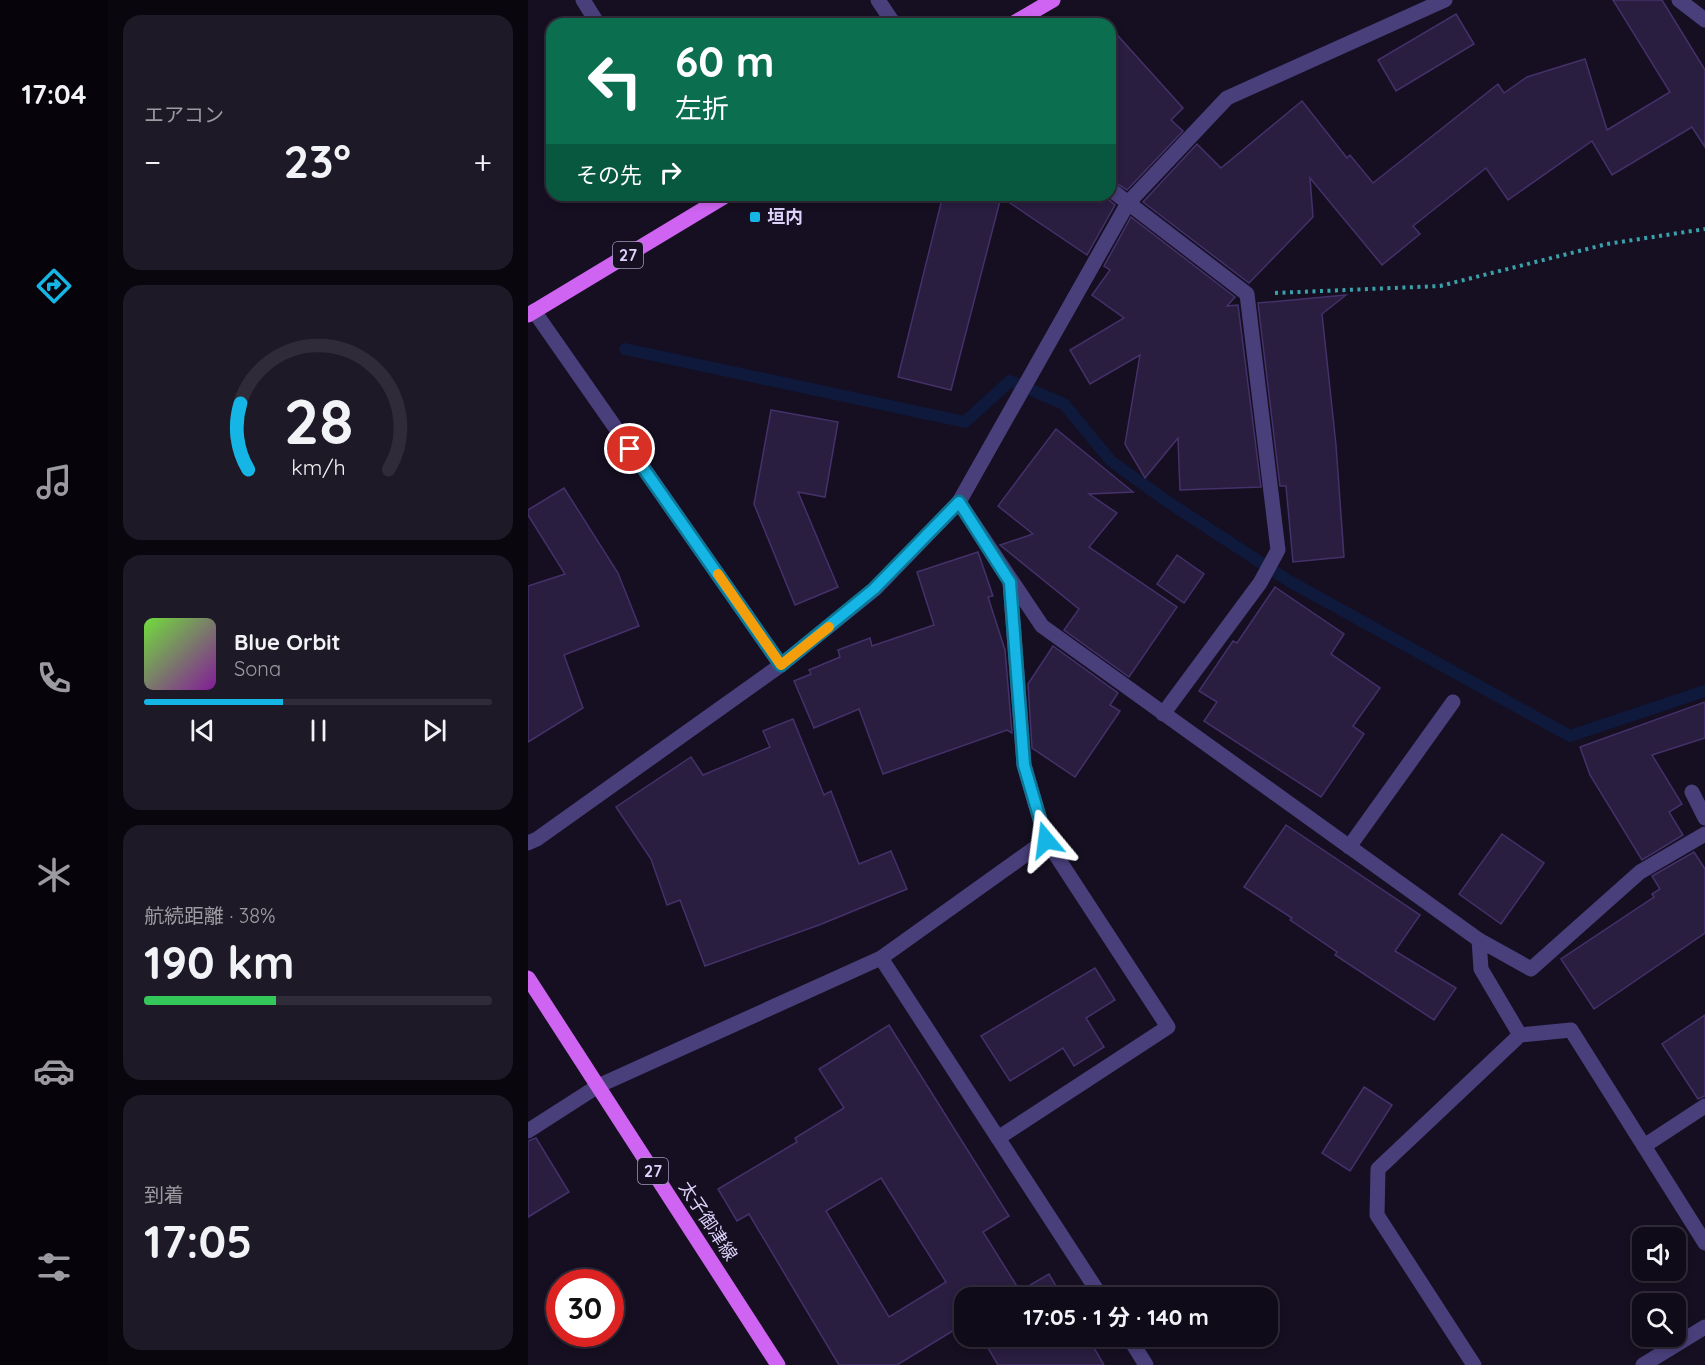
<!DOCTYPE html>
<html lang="ja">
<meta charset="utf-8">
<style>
:root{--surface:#100b19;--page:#1e1926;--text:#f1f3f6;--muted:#9c9ba2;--line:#302b38;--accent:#15b6e5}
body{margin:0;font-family:Quicksand,"Noto Sans JP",sans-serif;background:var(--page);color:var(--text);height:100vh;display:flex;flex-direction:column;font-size:22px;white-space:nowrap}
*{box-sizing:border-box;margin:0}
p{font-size:20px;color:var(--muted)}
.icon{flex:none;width:33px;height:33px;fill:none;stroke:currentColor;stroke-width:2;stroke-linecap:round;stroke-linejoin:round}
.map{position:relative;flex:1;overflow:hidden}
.side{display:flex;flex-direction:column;gap:15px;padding:15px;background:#09060e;width:420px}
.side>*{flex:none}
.banner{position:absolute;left:18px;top:18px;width:570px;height:183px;border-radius:18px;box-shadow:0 3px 9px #0003,0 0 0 2px var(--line);background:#0b6e4f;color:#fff;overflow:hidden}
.tools{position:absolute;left:1104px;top:1227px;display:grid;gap:12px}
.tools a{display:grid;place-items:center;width:54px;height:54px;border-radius:12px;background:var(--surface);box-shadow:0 3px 9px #0003,0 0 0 2px var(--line);font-size:30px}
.speed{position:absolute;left:18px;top:1269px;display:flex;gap:12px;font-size:30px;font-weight:700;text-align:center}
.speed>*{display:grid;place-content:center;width:78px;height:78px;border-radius:50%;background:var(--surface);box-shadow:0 3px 9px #0003,0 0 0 2px var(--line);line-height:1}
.speed .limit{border:9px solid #d22;background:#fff;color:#111}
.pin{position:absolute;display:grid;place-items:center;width:51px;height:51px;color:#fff;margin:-26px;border:3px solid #fff;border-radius:50%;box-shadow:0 2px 6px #0007}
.me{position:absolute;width:66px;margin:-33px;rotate:344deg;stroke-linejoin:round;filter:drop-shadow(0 0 4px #0008)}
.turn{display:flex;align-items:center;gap:21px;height:126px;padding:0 30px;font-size:27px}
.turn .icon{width:78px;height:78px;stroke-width:2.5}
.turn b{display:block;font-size:42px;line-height:51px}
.then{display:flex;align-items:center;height:57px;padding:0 30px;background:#0003;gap:12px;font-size:22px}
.big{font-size:45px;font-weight:700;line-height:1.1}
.side .widget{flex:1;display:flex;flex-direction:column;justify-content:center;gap:9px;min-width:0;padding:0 21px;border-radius:18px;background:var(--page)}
.side .dial{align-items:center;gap:0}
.dial svg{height:156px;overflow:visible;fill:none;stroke:var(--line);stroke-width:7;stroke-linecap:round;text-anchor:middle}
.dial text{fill:var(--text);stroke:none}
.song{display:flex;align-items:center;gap:18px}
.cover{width:72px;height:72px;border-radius:9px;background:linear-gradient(135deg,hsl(100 70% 55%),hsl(290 70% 35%))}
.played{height:6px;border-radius:3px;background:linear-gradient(90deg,var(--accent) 40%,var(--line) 40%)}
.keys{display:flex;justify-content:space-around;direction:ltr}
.heat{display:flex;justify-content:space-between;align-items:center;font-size:33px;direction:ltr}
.charge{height:9px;border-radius:4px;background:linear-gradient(90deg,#34c759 38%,var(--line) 0)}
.trip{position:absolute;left:426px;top:1287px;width:324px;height:60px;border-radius:18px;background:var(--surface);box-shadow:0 3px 9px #0003,0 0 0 2px var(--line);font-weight:700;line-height:60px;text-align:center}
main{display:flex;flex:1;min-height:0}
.tab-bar{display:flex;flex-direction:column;width:108px;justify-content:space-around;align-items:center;background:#06040a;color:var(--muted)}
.tab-bar .icon{width:42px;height:42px}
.tab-bar .current{color:var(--accent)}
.tab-bar b{font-size:27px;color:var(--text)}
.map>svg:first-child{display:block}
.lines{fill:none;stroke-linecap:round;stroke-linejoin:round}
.stream{stroke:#0e193b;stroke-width:12}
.building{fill:#291d40;stroke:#44316a;stroke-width:1.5;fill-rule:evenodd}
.path{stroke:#39a1a9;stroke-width:4;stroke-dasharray:3 4.5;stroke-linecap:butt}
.minor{stroke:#493f7b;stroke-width:15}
.tertiary{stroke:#493f7b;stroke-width:15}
.primary{stroke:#ce64f1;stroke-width:15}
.route-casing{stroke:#0e7695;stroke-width:15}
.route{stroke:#15b6e5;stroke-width:10}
.slow{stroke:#f59e0b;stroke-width:10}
.poi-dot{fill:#15b6e5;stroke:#150f21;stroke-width:2}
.labels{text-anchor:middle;stroke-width:6;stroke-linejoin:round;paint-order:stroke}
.shield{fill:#150f21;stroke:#a198ba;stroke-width:1.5}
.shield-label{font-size:16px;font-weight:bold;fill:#ddd3fb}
.poi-label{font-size:18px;font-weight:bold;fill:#ddd3fb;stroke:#150f21;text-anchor:start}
.street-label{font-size:18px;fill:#ddd3fb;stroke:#150f21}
</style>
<main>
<nav class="tab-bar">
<b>17:04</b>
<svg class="icon current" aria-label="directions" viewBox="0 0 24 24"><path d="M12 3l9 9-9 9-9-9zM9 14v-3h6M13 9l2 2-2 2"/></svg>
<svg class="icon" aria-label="music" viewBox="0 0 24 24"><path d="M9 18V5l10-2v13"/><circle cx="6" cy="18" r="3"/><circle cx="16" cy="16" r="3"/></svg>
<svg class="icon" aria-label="phone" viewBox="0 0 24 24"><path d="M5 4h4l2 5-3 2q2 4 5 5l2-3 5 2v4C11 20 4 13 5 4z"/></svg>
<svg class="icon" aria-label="climate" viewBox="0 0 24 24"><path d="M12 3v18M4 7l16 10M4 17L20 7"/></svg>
<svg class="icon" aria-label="car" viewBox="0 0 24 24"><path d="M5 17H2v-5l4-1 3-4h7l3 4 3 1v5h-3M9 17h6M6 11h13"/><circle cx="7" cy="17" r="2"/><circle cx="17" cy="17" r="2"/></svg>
<svg class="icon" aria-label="filters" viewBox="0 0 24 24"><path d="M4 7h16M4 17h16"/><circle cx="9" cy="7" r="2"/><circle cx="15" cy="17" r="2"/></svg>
</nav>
<section class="side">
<div class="widget"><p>エアコン</p>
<div class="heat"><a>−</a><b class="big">23°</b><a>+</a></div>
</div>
<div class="widget dial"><svg viewBox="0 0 100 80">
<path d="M14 69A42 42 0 1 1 86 69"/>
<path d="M14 69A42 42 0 0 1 10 35" stroke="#15b6e5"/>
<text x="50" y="56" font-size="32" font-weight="700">28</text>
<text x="50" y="72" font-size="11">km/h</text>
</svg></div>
<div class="widget">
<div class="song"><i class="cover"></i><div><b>Blue Orbit</b><p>Sona</p></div></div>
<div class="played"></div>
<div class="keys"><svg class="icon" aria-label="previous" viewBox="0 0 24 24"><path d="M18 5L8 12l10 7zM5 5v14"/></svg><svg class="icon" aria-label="pause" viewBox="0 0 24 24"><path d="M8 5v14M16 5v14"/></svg><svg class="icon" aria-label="next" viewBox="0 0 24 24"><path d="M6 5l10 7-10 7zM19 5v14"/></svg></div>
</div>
<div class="widget"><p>航続距離 · 38%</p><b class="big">190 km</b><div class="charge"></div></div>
<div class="widget"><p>到着</p><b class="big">17:05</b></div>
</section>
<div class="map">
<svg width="1177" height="1365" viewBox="0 0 1177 1365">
<rect width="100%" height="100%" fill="#150f21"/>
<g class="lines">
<!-- stream -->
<polyline class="stream" points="97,349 437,422 482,381 536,404 583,461 637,500 761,581 1042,736 1177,691"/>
</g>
<!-- building -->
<g class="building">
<polygon points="1085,0 1134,0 1177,70 1177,147 1164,127 1084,175 1064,141 980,200 958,168 885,226 892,234 854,265 782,178 785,217 721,283 615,202 669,144 693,168 774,101 819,158 822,155 845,183 970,84 976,93 999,77 1057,59 1079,130 1142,92"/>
<polygon points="928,14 946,44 868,91 850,60"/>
<polygon points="582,27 655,108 643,120 655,131 599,190 582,179"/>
<polygon points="415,195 575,195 587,205 559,255 473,197 423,390 370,377"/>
<polygon points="603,217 707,297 699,306 710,305 733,487 652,490 650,438 617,478 597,444 612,355 562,384 542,350 596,318 564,295 582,270 576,266"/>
<polygon points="818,295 794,314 808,445 816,557 765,562 758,486 752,486 730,303"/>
<polygon points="243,410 310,422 297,497 270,492 310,587 267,605 226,504"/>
<polygon points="528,429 605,492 561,494 589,513 561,547 649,607 601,677 536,630 551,609 472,545 505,534 470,506"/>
<polygon points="36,488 90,573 111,626 36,655 55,708 0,742 0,586 37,574 0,515 0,510"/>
<polygon points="450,552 465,596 460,597 477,650 484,733 479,730 355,774 331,709 286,728 266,681 283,674 281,670 312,657 310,650 342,638 344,646 406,625 389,572"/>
<polygon points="649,555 676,574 656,603 629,584"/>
<polygon points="747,587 816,634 803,654 852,688 825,726 836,734 793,797 676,721 689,702 671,691 705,641 709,643"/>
<polygon points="525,646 590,693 582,705 592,711 547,777 504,748 500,684"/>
<polygon points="1177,702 1177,738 1124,755 1154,804 1141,812 1155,835 1114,860 1062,775 1052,747"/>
<polygon points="265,719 296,795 303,791 331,864 363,851 379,889 291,925 177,966 152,900 139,905 123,859 88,807 163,757 175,775 242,747 235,731"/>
<polygon points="758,825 892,915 867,951 928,988 906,1020 807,955 809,952 762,920 764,918 716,887"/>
<polygon points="974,834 1016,863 973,924 931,894"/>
<polygon points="1166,852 1177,869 1177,933 1066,1009 1033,959 1126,897 1124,894 1132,889 1124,876"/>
<polygon points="567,968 587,1000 558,1018 576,1047 546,1066 535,1048 482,1081 453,1036"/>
<polygon points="1177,1015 1177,1096 1170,1099 1134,1044"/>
<path d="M361 1025 481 1216 455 1232 492 1291 521 1274 535 1298H436V1324L369 1365H311L221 1214 209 1221 190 1189 269 1142 267 1138 316 1108 291 1069ZM353 1178 418 1282 361 1317 298 1211Z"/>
<polygon points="836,1087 864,1105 822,1171 794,1153"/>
<polygon points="8,1138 41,1192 0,1217 0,1141"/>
<polygon points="453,1336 559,1336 576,1365 470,1365"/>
</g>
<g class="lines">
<!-- path -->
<polyline class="path" points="747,293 912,286 1079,244 1177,229"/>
<!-- minor -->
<g class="minor">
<polyline points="55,0 70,24"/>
<polyline points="350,0 366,24"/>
<polyline points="1151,0 1177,20"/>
<polyline points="582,189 719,294 750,550 732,583 635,714"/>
<polyline points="6,311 253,665"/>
<polyline points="431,502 514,626 951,940 953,969 992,1035"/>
<polyline points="482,582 496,765 518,840"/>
<polyline points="1164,792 1177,818"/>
<polyline points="0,843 9,839 253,665 347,589 431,502 600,203 699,98 917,0"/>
<polyline points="821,847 925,702"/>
<polyline points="951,940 1003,969 1112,872 1177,834"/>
<polyline points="353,958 518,840 640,1027 470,1138"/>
<polyline points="0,1131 70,1086 353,958 574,1298"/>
<polyline points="1116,1146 1177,1106"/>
<polyline points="600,1336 618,1365"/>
<polyline points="946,1365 849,1215 850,1169 992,1035 1043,1030 1177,1243"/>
</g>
<!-- tertiary -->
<polyline class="tertiary" points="1115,1365 1177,1327"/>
<!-- primary -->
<g class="primary">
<polyline points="484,24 525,0"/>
<polyline points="0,315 199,195"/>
<polyline points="0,978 250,1365"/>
</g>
</g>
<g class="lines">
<!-- route casing -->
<g class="route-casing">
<polyline id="route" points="102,449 253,665 346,589 431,502 482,582 496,765 518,840"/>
</g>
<!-- route -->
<use href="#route" class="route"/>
<!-- slow -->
<polyline class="slow" points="190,574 253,665 301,627"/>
</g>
<!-- markers -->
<rect class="poi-dot" x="221" y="211" width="12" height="12" rx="3"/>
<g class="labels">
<!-- shield labels -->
<g class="shield">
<rect x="85" y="242" width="30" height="26" rx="4.5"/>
<rect x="110" y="1158" width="30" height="26" rx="4.5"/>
</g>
<g class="shield-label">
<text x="100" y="261">27</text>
<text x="125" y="1177">27</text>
</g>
<!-- poi labels -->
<g class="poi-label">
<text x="239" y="223">垣内</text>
</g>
<!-- street labels -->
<g class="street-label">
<text transform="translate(180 1221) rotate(57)" y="6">太子御津線</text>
</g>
</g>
</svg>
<div class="tools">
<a><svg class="icon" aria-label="sound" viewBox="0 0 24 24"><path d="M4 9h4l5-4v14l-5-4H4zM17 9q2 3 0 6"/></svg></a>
<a><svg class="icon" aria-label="search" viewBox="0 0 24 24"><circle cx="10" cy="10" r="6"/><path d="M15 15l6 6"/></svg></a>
</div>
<div class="speed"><div class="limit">30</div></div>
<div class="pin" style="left:102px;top:449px;background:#d93025"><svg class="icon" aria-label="arrive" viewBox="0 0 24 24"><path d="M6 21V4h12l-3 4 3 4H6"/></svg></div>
<svg class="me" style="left:518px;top:840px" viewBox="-20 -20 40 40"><path d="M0-17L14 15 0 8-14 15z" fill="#15b6e5" stroke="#fff" stroke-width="4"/></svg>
<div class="trip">17:05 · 1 分 · 140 m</div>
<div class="banner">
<div class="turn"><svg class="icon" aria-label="left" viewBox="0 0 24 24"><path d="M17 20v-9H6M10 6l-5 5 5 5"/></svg><div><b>60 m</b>左折</div></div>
<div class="then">その先<svg class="icon" aria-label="right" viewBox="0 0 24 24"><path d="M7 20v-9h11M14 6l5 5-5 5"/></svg></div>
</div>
</div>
</main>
